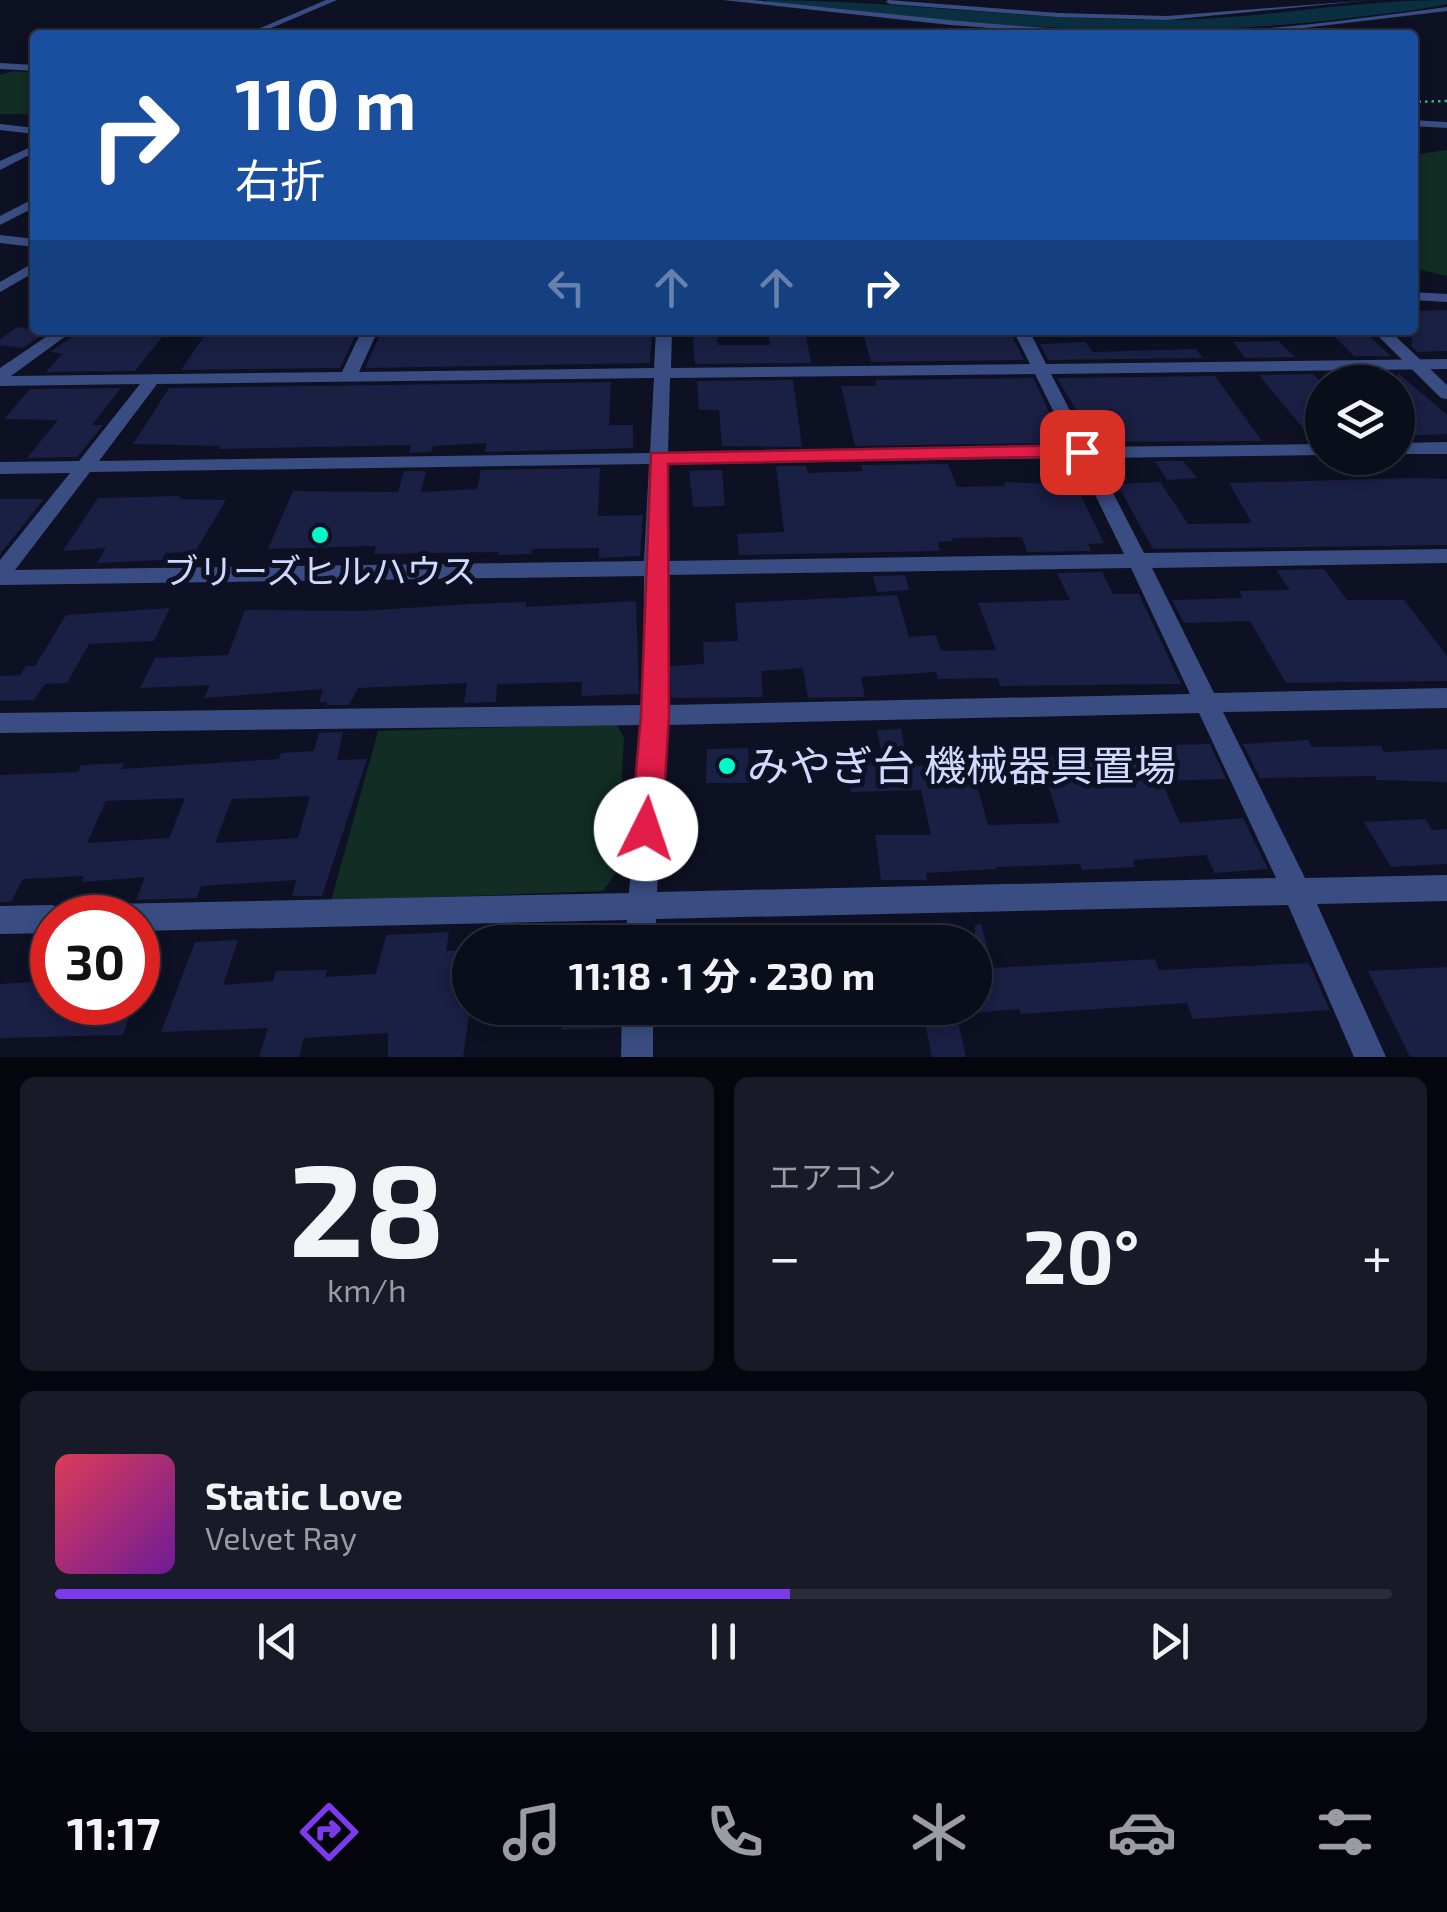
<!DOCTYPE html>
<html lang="ja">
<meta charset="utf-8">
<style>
:root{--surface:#0a0d1a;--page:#181b27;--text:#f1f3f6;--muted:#999ca2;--line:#2a2d39;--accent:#7c3aed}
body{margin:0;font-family:"Exo 2","Noto Sans JP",sans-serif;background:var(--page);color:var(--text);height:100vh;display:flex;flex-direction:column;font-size:38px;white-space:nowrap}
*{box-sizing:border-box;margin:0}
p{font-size:32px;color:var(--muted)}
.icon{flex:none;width:55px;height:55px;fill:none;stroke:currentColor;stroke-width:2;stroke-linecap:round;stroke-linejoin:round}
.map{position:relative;height:1057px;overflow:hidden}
.details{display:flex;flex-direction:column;gap:20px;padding:20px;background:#06070e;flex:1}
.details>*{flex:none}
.hud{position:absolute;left:30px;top:30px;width:1388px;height:305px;border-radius:10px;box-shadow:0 5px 15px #0003,0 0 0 2px var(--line);background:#1a4fa0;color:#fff;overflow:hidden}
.controls{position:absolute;left:1305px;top:365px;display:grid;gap:20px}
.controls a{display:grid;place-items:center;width:110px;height:110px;border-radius:50%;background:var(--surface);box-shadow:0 5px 15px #0003,0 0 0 2px var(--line);font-size:50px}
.speed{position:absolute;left:30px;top:895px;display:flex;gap:20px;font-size:50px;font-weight:700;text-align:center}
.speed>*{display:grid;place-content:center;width:130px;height:130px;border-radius:50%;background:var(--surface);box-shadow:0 5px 15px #0003,0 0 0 2px var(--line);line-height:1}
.speed .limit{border:15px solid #d22;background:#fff;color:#111}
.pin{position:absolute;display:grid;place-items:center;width:85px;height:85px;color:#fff;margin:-42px;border-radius:20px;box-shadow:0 5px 15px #0006}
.me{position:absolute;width:110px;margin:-55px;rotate:4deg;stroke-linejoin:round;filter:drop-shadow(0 0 8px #0008)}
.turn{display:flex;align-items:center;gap:35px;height:210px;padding:0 40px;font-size:45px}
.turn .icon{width:130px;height:130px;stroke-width:2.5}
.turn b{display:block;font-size:70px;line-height:85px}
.lanes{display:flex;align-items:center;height:95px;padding:0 40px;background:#0003;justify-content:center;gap:50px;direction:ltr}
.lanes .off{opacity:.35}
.big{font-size:75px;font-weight:700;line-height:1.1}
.details .widget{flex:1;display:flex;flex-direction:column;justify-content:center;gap:15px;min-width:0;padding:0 35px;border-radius:15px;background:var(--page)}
.details .dial{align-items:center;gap:0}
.dial b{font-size:130px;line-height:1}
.song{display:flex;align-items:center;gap:30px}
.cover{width:120px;height:120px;border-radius:15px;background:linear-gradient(135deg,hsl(350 70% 55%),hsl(280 70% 35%))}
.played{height:10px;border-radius:5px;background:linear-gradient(90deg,var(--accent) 55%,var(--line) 55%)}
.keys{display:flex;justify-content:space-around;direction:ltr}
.heat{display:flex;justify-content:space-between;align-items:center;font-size:55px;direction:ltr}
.details .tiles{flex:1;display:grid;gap:20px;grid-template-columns:1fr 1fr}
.widget:last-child{grid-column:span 2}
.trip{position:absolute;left:452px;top:925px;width:540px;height:100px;border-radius:50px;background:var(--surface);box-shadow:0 5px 15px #0003,0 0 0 2px var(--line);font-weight:700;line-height:100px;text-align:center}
.tab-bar{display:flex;height:160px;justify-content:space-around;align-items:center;background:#04050a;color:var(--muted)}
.tab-bar .icon{width:70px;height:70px}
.tab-bar .selected{color:var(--accent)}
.tab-bar b{font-size:45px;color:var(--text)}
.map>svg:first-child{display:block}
.green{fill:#112d24}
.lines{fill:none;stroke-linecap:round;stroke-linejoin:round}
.river{fill:#0a2f41;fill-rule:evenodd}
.building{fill:#1a1f44;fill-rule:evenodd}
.path{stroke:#2eb583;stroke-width:2.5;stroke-dasharray:2.5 4;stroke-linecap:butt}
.minor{fill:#394d83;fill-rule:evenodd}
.tertiary{fill:#394d83;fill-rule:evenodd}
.route{fill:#e11d48;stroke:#92132f;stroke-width:2.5}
.poi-dot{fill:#00fbc7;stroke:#0e1123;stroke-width:4}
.labels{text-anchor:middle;stroke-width:10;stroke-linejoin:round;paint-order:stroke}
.poi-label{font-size:35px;fill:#d0daff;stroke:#0e1123}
.near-poi-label{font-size:42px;fill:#d0daff;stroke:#0e1123;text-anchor:start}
</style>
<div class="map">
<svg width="1447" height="1057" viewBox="0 0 1447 1057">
<rect width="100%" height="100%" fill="#0e1123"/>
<!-- green -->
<g class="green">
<polygon points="13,71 35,73 35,114 0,114 0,75"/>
<polygon points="1447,150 1447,276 1413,268 1412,155"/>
<polygon points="616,724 624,737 617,871 603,891 331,901 378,731"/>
</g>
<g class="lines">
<!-- river -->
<path class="river" d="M765 0C891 0 1017 19 1144 20 1246 22 1346 0 1447 0V4C1415 11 1382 14 1349 18 1156 43 967 23 774 6Z"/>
</g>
<!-- building -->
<g class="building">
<polygon points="1447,310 1447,351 1418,352 1412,347 1412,311"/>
<polygon points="18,327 35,330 48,331 23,348 0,345 0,339"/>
<polygon points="82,330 110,330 108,333 166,332 135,371 46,372 62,354 50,352"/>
<polygon points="208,330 358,330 340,368 181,370"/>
<polygon points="382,330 652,330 650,363 365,368"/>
<polygon points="692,330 717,330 718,345 770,345 768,330 805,330 811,363 695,364"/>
<polygon points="862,330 1009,330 1024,360 871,362"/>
<polygon points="1369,336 1391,356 1354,356 1335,337"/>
<polygon points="1278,341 1295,357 1245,358 1233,342"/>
<polygon points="1085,342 1093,352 1196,349 1203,358 1048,360 1040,344"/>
<polygon points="1398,373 1447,415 1447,434 1398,436"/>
<polygon points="1313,374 1322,383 1322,432 1306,432 1259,375"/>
<polygon points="1215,376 1262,441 1095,442 1057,378"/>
<polygon points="1033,378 1051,416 1045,419 1057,443 855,446 841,386 877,386 875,380"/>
<polygon points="793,380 802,447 722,446 719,410 699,410 697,381"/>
<polygon points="611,382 609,425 633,425 633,448 485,452 487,443 433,446 431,452 409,453 411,445 218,449 220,446 133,444 169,388"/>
<polygon points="121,388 92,425 103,425 77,457 27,458 58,420 4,419 30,389"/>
<polygon points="1155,461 1183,461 1197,478 1167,480"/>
<polygon points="948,464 957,487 1005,486 1004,482 1076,485 1104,543 1088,544 1091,551 1027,552 1022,537 952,538 953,541 938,542 940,551 739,555 737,534 784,532 776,466 806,466 808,473 863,471 861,465"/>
<polygon points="600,468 598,516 643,515 640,556 599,558 599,548 532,549 531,554 498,555 499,552 374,554 376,546 268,549 293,491 398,492 404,471 426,471 421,492 477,489 481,470"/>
<polygon points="722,470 725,506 693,507 689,471"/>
<polygon points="1413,478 1447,479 1447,545 1153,549 1117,484 1160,482 1188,524 1252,523 1229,483"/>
<polygon points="181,496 179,499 226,500 195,552 165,553 162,560 97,563 106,548 63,551 98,498"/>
<polygon points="0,499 44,499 0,554"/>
<polygon points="1324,569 1347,600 1404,600 1447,656 1447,681 1286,683 1250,621 1184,623 1172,600 1243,598 1239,591 1290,590 1276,570"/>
<polygon points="1102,572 1113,594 1139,594 1181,684 1000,686 998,678 938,679 936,672 861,677 865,697 808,698 803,668 761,671 763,697 671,698 670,666 704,664 703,642 738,641 735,603 897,595 909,637 936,635 941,651 996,650 978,603 1070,600 1057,573"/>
<polygon points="905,575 909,590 877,592 873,576"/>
<polygon points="636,601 639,694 581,696 582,682 497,684 496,702 464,703 467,683 358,688 349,705 326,705 327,702 319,702 323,689 204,698 210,685 140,688 155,658 228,655 245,610 360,611 469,604 526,602 526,607"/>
<polygon points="170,608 154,641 89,644 67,683 45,684 34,700 0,701 0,676 20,675 26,666 35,666 66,615"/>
<polygon points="901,729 909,766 971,764 988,825 1060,823 1039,757 1135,757 1130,746 1210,744 1226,779 1161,781 1180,823 1243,818 1268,869 1215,873 1206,855 1133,860 1135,867 1082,870 1080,864 996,867 997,869 926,873 927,880 881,880 875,835 931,835 921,790 851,792 847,762 883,760 877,730"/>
<path d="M343 732 337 760 367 759 322 896H292L296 880 201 886 197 898 136 900 145 877 82 882 84 876 23 879 11 902H0V775L78 772 81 765 124 763 121 769 279 759 281 753 314 751 319 733ZM310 796 298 838 215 843 232 799ZM185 798 169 838 87 843 106 801Z"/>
<polygon points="1308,740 1312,747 1381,746 1384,752 1447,749 1447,782 1376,780 1376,776 1260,778 1243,744"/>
<polygon points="748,748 749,783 706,783 707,749"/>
<polygon points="1425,819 1432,830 1447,829 1447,864 1391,867 1364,822"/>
<polygon points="981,924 993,968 1155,959 1159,970 1309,963 1330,1010 1193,1019 1187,1003 1021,1014 1019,1009 975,1013 975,925"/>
<polygon points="449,932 446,951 470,950 470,1008 463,1057 388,1057 388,1033 304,1038 299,1057 259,1057 268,1028 161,1032 195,942 238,940 223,985 273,981 276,971 327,970 325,977 376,974 386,935"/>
<polygon points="52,940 52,1002 133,1002 123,1035 0,1038 0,984 34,982"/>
<polygon points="1447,967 1447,1057 1410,1057 1368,971"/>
<polygon points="563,1008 615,1008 614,1028 561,1030"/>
<polygon points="922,1008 955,1008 966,1057 932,1057"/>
</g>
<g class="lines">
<!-- path -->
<polyline class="path" points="1412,102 1447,101"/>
<!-- minor -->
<g class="minor">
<polygon points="326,0 337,0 255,35 244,35"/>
<path d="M723 0H752C893 13 1034 33 1175 32 1267 32 1357 19 1447 7V11L1245 35H1084L950 25Z"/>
<polygon points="888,0 1058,13 1167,16 1372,0 1167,20 1058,17 890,4 886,2"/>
<polygon points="0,124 35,128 35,134 0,130"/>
<polygon points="35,145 35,152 0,170 0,161"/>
<polygon points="35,198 35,207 0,225 0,216"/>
<polygon points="0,235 35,239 35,247 0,243"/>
<polygon points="35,262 35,272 0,292 0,282"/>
<polygon points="1412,292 1447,294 1447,302 1412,300"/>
<path d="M56 330H74L11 376 342 372 362 330H378L359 372 654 368 656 330H672L671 368 1030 364 1013 330H1029L1046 364 1447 359V369L1051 374 1089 447 1322 444V455L1095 458 1144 553 1447 549V563L1152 568 1214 693 1447 688V708L1223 712 1305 878 1447 875V901L1317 904 1386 1057H1354L1288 905 656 919 655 942H625L627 920 138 931V918H95L99 908 109 904 629 893 642 725 0 733V713L643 705 644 576 0 585V560L70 473 0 474V462L79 461 140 384 0 386V368ZM1035 374 1071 447 668 453 670 378ZM654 378 650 453 99 461 157 384ZM1077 458 1124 554 665 561 668 464ZM649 464 644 561 15 570 90 472ZM1131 568 1190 694 667 705 665 575ZM1199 713 1276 878 657 892 667 725Z"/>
<polygon points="1447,442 1447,454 1398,454 1398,443"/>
<polygon points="52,905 62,909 66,918 52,918 52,933 0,934 0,906"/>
<polygon points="622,1008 653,1008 653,1057 621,1057"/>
</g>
<!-- tertiary -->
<g class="tertiary">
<polygon points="0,63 35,65 35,71 0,69"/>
<polygon points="1412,120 1447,122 1447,128 1412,126"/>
<polygon points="1372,330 1389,330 1447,385 1447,399 1441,398"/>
</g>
</g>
<!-- route -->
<polygon class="route" points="1082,445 1093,452 1090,456 668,464 669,715 662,829 657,839 646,843 635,839 631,829 641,715 651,453"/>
<!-- markers -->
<g class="poi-dot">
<circle cx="320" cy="535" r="10"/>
<circle cx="727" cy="766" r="10"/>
</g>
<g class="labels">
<!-- poi labels -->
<g class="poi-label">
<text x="320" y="584">ブリーズヒルハウス</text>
</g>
<!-- near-poi labels -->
<g class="near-poi-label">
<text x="747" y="781">みやぎ台 機械器具置場</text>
</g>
</g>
</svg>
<div class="controls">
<a><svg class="icon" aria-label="layers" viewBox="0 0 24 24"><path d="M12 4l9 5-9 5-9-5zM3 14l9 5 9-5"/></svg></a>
</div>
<div class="speed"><div class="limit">30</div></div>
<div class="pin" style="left:1082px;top:452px;background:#d93025"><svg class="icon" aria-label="arrive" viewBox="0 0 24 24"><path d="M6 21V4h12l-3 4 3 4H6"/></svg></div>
<svg class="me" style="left:646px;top:829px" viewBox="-20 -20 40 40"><circle r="19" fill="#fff"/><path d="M0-13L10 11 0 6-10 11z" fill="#e11d48"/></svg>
<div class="trip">11:18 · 1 分 · 230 m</div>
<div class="hud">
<div class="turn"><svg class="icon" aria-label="right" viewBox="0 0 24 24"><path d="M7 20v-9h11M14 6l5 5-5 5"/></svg><div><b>110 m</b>右折</div></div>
<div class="lanes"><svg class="icon off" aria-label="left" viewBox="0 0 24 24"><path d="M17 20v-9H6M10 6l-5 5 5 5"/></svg><svg class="icon off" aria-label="ahead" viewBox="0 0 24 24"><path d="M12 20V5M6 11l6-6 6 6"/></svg><svg class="icon off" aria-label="ahead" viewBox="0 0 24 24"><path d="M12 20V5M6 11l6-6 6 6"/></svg><svg class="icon" aria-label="right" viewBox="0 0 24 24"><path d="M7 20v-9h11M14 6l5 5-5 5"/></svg></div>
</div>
</div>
<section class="details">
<div class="tiles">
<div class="widget dial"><b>28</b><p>km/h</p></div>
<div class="widget"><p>エアコン</p>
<div class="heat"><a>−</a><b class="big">20°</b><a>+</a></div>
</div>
<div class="widget">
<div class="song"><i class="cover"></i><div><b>Static Love</b><p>Velvet Ray</p></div></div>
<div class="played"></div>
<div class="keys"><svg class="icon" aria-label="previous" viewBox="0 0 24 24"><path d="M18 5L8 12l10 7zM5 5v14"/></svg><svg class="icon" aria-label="pause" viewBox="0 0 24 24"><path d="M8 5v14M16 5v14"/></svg><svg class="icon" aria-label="next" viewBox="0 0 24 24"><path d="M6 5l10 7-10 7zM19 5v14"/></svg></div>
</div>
</div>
</section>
<nav class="tab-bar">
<b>11:17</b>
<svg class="icon selected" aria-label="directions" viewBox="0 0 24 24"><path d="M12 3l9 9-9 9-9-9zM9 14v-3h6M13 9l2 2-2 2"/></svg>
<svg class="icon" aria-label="music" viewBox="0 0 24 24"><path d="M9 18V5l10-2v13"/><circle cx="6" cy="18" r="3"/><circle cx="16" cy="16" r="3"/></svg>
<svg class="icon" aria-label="phone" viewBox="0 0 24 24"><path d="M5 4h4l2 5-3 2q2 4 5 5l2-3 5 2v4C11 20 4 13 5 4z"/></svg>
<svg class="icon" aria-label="climate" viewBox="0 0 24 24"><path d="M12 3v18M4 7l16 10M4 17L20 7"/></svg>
<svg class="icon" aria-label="car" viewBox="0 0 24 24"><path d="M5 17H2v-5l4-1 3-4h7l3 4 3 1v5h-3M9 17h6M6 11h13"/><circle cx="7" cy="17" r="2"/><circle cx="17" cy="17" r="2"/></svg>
<svg class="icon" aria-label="filters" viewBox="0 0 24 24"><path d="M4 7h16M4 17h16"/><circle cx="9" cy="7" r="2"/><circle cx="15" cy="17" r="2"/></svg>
</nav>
